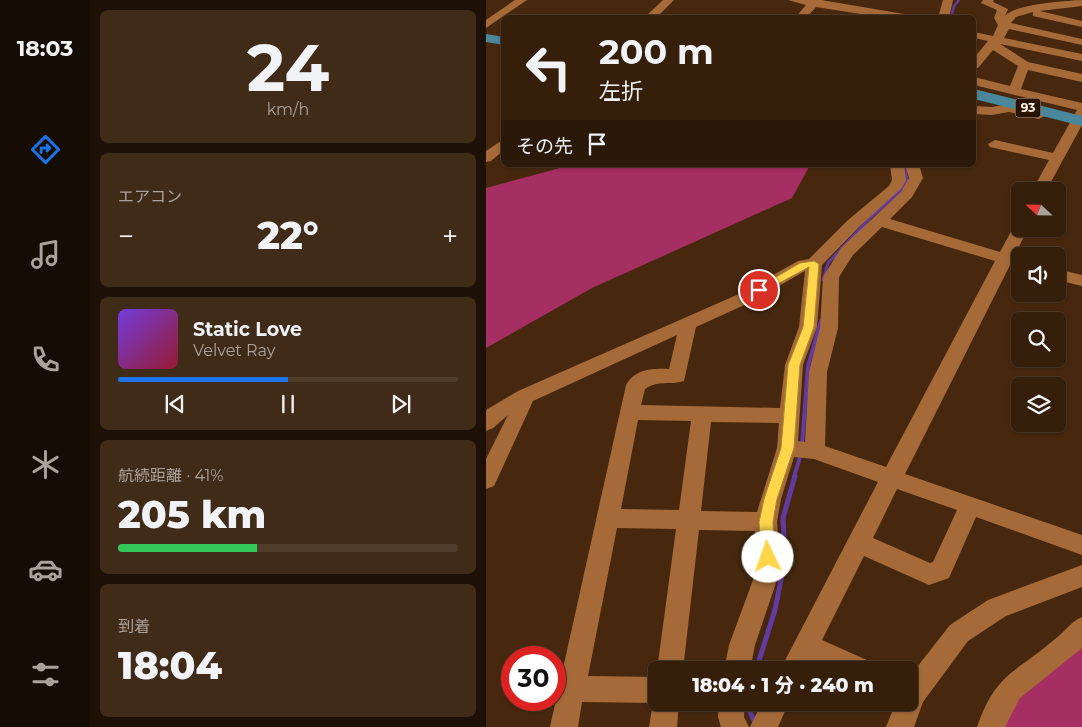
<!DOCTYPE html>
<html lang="ja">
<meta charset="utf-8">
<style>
:root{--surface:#351e0a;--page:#402b18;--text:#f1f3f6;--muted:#aaa29c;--line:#4f3c2b;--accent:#1a73e8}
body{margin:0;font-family:Montserrat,"Noto Sans JP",sans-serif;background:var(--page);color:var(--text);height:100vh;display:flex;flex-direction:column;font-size:19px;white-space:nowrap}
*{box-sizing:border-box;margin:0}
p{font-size:16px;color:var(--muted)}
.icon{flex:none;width:28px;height:28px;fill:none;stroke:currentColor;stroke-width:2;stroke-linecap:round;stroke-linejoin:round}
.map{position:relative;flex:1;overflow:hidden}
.details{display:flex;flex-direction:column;gap:10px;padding:10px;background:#1d1006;width:396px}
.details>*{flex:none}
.top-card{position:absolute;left:15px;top:15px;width:475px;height:152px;border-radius:8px;box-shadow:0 1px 4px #0004,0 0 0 1px var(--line);background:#351e0a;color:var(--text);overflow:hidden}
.needle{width:32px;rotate:292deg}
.fabs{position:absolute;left:525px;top:182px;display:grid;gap:10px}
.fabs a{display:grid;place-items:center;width:55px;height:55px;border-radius:8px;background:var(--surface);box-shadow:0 1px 4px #0004,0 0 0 1px var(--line);font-size:25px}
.speed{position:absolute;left:15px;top:646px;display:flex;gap:10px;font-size:25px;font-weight:700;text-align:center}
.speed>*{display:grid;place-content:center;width:65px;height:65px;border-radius:50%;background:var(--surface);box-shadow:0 1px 4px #0004,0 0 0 1px var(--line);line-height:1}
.speed .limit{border:8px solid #d22;background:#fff;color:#111}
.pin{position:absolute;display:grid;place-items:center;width:42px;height:42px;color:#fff;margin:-21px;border:2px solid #fff;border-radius:50%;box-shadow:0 1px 5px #0007}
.me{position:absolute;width:55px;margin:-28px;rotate:357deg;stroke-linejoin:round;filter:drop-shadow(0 0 4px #0008)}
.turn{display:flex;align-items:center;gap:18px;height:105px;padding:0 15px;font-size:22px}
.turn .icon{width:65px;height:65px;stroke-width:2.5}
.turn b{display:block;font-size:35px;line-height:42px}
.then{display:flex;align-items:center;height:48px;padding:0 15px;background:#0003;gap:10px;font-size:19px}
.big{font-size:38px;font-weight:800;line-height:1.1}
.details .tile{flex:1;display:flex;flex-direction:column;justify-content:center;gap:8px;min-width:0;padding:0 18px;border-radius:8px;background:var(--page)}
.details .dial{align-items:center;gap:0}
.dial b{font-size:65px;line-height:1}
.song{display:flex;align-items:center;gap:15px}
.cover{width:60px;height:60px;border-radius:8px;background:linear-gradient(135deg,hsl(260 70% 55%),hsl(350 70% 35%))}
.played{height:5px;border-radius:2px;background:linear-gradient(90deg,var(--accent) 50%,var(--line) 50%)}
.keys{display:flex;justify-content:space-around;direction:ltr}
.heat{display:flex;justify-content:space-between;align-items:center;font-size:28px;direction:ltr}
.charge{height:8px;border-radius:4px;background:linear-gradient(90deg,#34c759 41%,var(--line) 0)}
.trip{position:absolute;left:162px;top:661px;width:270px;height:50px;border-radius:8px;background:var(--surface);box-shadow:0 1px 4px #0004,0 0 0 1px var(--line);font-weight:800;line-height:50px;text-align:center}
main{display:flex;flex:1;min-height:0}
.tab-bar{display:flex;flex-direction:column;width:90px;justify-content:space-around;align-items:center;background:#150c04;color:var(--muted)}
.tab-bar .icon{width:35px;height:35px}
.tab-bar .current{color:var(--accent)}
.tab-bar b{font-size:22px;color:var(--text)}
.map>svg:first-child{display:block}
.forest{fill:#a52e62}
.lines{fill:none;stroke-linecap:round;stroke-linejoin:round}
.stream-far3{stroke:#6339a2;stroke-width:2.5}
.stream-far2{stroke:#6339a2;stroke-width:3}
.stream-far1{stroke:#6339a2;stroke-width:4}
.stream{stroke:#6339a2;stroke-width:5}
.minor{fill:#a66a39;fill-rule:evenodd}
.major{fill:#4b879b;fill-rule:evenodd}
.route{fill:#ffd54a;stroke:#a68a30}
.labels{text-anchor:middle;stroke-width:5;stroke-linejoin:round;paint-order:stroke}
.shield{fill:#291100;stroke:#bfaea2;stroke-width:1}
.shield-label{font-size:12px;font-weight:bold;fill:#fff1e7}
</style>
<main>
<nav class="tab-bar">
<b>18:03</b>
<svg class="icon current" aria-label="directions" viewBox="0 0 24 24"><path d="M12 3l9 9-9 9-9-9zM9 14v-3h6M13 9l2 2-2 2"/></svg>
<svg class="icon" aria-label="music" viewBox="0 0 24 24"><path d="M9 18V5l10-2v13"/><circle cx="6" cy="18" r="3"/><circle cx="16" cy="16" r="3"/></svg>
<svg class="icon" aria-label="phone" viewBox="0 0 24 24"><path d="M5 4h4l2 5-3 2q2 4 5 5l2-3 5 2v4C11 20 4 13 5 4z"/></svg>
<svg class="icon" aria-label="climate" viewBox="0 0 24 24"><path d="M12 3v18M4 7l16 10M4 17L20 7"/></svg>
<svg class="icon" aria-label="car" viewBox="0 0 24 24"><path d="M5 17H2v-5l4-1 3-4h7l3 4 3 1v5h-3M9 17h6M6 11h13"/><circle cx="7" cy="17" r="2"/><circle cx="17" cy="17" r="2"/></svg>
<svg class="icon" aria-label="filters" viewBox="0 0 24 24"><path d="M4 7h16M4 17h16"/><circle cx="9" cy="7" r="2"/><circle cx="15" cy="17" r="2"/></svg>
</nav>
<section class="details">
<div class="tile dial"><b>24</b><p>km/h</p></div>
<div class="tile"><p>エアコン</p>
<div class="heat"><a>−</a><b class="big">22°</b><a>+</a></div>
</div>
<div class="tile">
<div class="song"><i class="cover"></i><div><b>Static Love</b><p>Velvet Ray</p></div></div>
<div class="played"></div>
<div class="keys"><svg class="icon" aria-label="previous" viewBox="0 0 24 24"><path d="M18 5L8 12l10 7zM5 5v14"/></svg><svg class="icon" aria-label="pause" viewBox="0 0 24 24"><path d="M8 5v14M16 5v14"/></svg><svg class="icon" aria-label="next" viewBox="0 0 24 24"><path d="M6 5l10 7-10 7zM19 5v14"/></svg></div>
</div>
<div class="tile"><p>航続距離 · 41%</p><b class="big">205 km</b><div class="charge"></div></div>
<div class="tile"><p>到着</p><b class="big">18:04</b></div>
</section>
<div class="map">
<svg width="596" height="727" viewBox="0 0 596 727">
<rect width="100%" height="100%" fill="#47280e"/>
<!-- forest -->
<g class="forest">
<polygon points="85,165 324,165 306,198 106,288 0,348 0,188"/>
<polygon points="596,620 596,727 500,727"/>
</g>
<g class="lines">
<!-- stream-far3 -->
<polyline class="stream-far3" points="465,18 468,6 473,0"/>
<!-- stream-far2 -->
<polyline class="stream-far2" points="337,280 342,263 385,217 417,189 421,180 418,165"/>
<!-- stream-far1 -->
<g class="stream-far1">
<polyline points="316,445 322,366 335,321"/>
<polyline points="308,477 315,454"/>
</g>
<!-- stream -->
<g class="stream">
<polyline points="270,670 289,610 299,559 297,518 309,476"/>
<polyline points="263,702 264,712 271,727"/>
</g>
<!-- minor -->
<g class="minor">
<polygon points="29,0 41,0 0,28 0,20"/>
<polygon points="177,0 188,0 170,18 158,18"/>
<polygon points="302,0 335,0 424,15 429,18 400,18 330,7 320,18 309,18 320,5"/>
<polygon points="457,0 467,0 463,18 452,18"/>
<path d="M497 0H508L507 2 522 9 519 16C529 4 579 1 596 0V6L554 11 596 21V27L547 16V12L530 17 525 23 596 39V45L523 29 518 38 596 54V61L514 44 542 62 596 74V82L542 70 535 89 596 103V125L560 191H546L563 160 504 147 502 144 509 140 567 153 591 110 488 85V77L524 86 532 66 507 50 492 68H488V58L502 41 488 38V32L507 36 512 25 508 18 511 10 495 3Z"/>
<polygon points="523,104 558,112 560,115 553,119 523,112 506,115 488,114 488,106 506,107"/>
<polygon points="18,139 18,150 5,161 0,162 0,151"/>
<path d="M404 165H418L420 180 416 188 374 226 336 265 331 327 317 365 312 441 319 442 323 372 334 328 337 277 355 248 415 192 423 178 419 165H433L437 178 426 197 404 219 514 252 528 226 534 224V229H542L528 256 534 258V268L524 265 419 474 596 535V555L490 517 463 578 443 585 378 556 336 640 383 661 387 670H346L325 660 321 670H294L392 482 328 459 308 457 295 499 291 522 294 557 291 580 269 645 264 670H238L243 645 267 580 270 557 269 531 213 530 197 670H171L190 529 131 528 102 676 171 677V702H193L191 727H163L167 703 96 702 92 727H64L140 385C149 369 167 368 183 369L191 335 47 401 8 486 0 489V459L22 415 7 428 0 431V410L32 391 253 294 312 261 323 259 362 220 403 186 406 180ZM396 227 509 261 400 467 339 446 341 372 352 328 353 277 367 255ZM319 271 313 327 299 365 294 408 155 405 159 389C174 379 182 386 198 381L210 327 265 302ZM152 420 205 421 193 510 135 509ZM225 422 293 423 291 448 271 512 215 511ZM411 489 471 510 447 562 444 563 387 538Z"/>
<polygon points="571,269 596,275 596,286 571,280"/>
<polygon points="596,565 596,587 520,616 482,641 437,702 428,727 400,727 410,702 424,702 424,676 464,625 502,600"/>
<path d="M596 617V648L534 698 519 727H491C510 672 530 673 569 639 579 632 584 622 596 617Z"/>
<polygon points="233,702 259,702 258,717 263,727 235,727 232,717"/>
<polygon points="276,702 303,702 292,727 264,727"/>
</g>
<!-- major -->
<g class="major">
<polygon points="0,34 18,37 18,45 0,42"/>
<polygon points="488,89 596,116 596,126 488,99"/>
</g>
</g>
<!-- route -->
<polygon class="route" points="328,261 333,264 328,327 314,365 308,448 291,499 287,522 289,557 287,561 282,563 277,561 275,557 273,522 278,499 295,448 302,365 317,327 323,267 277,292 270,292 268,290 314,263"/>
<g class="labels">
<!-- shield labels -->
<rect class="shield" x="529.5" y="98.5" width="25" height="19" rx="4"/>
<g class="shield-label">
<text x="542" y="112">93</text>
</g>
</g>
</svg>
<div class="fabs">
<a><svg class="needle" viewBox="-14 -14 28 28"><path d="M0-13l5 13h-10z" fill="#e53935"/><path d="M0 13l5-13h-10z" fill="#aaa29c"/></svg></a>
<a><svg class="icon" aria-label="sound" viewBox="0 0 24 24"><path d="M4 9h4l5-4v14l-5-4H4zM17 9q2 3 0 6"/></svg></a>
<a><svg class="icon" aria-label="search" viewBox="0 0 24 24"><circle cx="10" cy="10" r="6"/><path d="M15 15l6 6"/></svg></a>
<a><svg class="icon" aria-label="layers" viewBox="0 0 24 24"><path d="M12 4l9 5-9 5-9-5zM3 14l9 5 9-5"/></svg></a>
</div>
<div class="speed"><div class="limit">30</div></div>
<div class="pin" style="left:273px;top:290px;background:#d93025"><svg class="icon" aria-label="arrive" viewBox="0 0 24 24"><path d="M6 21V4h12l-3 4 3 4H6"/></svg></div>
<svg class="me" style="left:282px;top:557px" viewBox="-20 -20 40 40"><circle r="19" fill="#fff"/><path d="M0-13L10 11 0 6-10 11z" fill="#ffd54a"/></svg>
<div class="trip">18:04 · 1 分 · 240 m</div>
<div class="top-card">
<div class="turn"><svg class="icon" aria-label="left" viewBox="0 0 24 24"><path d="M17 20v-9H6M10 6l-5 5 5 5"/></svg><div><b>200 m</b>左折</div></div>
<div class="then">その先<svg class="icon" aria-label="arrive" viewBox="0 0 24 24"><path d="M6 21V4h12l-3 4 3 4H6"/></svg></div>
</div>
</div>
</main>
